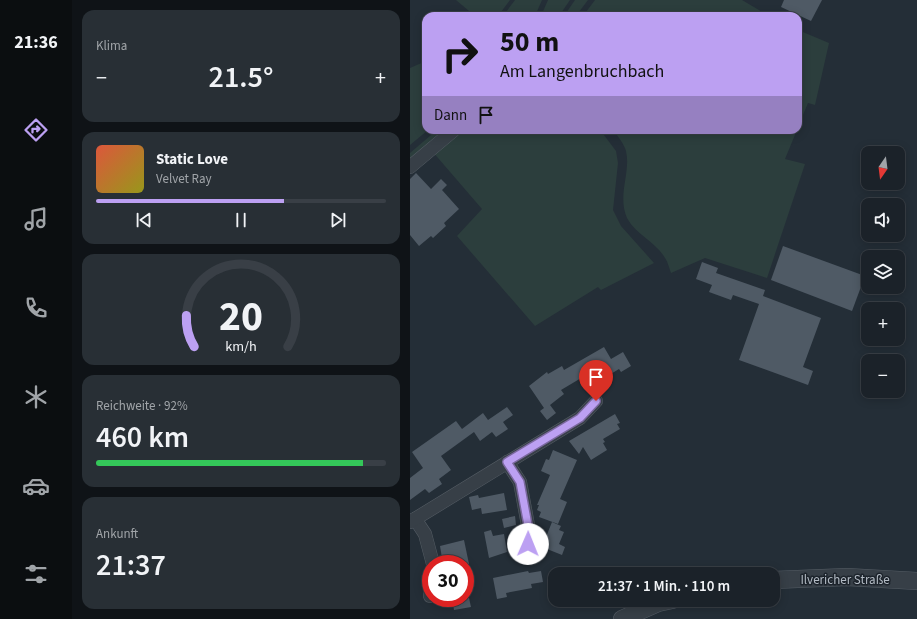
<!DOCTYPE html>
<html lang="de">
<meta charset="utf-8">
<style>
:root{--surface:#1b2229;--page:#282f35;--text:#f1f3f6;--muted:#a0a4a8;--line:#393f46;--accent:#bca0f2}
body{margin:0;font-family:"Source Sans 3",sans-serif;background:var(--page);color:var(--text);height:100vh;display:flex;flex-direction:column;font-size:15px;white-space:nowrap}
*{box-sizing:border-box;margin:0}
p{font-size:13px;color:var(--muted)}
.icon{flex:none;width:22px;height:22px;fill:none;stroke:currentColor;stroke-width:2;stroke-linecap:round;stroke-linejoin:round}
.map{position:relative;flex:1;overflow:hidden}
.drawer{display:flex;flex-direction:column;gap:10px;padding:10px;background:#0f1317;width:338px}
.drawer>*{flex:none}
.banner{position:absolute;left:12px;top:12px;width:380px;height:122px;border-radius:12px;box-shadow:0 2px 10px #0003,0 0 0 1px var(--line);background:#bca0f2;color:#111;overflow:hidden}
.needle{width:26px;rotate:194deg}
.tools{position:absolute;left:451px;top:146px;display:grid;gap:8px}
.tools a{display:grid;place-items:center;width:44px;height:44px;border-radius:8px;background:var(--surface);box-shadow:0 2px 10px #0003,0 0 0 1px var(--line);font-size:20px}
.speed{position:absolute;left:12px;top:555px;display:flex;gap:8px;font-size:20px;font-weight:700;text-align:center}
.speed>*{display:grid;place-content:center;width:52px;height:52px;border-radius:50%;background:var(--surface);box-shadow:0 2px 10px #0003,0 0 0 1px var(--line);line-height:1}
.speed .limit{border:6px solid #d22;background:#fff;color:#111}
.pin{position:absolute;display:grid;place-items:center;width:34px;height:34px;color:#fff;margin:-41px -17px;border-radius:50% 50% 50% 0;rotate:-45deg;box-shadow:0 0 4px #0007}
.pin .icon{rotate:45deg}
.me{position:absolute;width:44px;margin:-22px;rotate:1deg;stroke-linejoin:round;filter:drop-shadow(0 0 3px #0008)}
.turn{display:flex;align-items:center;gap:14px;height:84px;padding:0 12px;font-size:18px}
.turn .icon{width:52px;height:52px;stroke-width:2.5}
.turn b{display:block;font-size:28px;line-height:34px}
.then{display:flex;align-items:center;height:38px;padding:0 12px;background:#0003;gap:8px;font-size:15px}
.big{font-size:30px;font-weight:600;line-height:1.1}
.drawer .widget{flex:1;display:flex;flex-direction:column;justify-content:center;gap:6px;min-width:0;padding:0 14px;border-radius:12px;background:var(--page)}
.drawer .dial{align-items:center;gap:0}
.dial svg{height:104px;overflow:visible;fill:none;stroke:var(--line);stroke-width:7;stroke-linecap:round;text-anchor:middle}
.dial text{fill:var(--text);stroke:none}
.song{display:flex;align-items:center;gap:12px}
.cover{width:48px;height:48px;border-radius:6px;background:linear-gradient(135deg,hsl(10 70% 55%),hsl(60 70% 35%))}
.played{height:4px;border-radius:2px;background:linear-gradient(90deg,var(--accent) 65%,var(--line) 65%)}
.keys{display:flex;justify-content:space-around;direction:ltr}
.heat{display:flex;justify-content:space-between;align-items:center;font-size:22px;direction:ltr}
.charge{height:6px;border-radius:3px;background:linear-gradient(90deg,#34c759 92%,var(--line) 0)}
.trip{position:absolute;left:138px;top:567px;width:232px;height:40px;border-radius:12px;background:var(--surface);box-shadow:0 2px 10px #0003,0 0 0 1px var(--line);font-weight:600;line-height:40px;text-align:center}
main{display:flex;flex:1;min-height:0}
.dock{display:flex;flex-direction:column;width:72px;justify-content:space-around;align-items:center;background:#0b0e10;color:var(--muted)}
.dock .icon{width:28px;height:28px}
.dock .active{color:var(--accent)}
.dock b{font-size:18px;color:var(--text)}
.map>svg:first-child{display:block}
.green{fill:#2c3e3d}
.building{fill:#4f5a65}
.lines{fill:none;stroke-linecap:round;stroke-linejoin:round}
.minor-casing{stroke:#555d65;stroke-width:14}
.tertiary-casing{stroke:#555d65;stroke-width:18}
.minor{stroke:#373f47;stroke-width:13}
.tertiary{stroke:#373f47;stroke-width:17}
.route-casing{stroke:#7a689d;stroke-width:10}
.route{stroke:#bca0f2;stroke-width:7}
.labels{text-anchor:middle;stroke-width:3;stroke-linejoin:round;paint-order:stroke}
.street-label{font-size:13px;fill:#b2bac3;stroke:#1d242c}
</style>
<main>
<nav class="dock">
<b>21:36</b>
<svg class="icon active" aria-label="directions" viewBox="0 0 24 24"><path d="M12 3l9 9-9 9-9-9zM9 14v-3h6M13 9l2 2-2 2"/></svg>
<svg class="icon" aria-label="music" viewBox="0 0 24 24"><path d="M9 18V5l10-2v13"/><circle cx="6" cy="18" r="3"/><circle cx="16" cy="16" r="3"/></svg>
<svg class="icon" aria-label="phone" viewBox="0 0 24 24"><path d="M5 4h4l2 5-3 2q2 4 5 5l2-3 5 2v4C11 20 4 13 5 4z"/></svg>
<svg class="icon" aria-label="climate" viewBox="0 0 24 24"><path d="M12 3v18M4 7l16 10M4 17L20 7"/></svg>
<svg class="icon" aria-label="car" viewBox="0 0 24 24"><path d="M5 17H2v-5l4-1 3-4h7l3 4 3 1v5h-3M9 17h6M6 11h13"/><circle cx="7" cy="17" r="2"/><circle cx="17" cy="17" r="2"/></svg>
<svg class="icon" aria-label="filters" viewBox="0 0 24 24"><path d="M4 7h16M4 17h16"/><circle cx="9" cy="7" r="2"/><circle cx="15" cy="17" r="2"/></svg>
</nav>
<section class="drawer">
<div class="widget"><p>Klima</p>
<div class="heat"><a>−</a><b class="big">21.5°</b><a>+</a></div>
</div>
<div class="widget">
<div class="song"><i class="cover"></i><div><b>Static Love</b><p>Velvet Ray</p></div></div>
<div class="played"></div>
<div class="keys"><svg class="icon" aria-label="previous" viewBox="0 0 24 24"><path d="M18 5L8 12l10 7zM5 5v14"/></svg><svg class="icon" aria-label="pause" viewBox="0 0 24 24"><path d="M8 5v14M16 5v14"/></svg><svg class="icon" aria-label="next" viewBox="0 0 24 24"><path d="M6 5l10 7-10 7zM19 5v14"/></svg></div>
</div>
<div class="widget dial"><svg viewBox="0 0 100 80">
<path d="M14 69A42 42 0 1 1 86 69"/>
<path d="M14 69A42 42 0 0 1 8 45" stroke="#bca0f2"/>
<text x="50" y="56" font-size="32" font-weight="700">20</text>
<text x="50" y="72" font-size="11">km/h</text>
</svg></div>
<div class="widget"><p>Reichweite · 92%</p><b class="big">460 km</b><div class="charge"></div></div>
<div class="widget"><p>Ankunft</p><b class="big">21:37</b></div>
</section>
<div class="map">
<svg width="507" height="619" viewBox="0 0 507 619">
<rect width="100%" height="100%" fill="#242e37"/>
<!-- green -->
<g class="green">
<polygon points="46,0 100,0 88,16 65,16"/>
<polygon points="105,0 132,0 125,16 93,16"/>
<polygon points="138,0 160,0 149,16 131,16"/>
<polygon points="165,0 178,0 166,16 154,16"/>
<polygon points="185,0 332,0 359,16 173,16"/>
<polygon points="388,30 419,43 405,105 398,103 388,127"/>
<polygon points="16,61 16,130 18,130 0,145 0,68"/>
<polygon points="27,130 40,130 0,163 0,153"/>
<polygon points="50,130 191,131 206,151 208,163 203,210 211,226 244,263 191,290 188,287 125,326 47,236 72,209 22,151"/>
<path d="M203 130H387L375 159 395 164 357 278 295 258 261 273C259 268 258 262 255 258 246 242 226 235 217 218 207 195 221 173 216 151 214 144 207 135 203 130Z"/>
</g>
<!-- building -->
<g class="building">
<polygon points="374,0 412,0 401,21 371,7"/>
<polygon points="6,173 21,189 31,179 37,185 32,190 49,209 34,223 36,226 23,238 21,236 9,246 0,235 0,179"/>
<polygon points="373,246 455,276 442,311 361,280"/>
<polygon points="292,262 308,268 306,273 355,290 353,296 411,318 393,367 403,371 398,385 329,360 349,304 323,295 321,300 299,292 302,285 286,279"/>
<polygon points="194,347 201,359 213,352 221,366 211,372 209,369 199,375 193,365 151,390 154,394 140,405 146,413 137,420 130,411 134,408 119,386 137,372 138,374 152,366 154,370"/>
<polygon points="97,407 103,415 93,422 98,429 86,437 82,432 70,441 64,432 31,456 41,470 29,479 32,484 19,493 15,489 0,500 0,478 13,468 2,452 46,421 52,429 73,413 78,420"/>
<polygon points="205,414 210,423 207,424 210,429 193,439 195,442 193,443 197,450 181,460 173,447 169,454 159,441"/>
<polygon points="143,450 167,460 150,499 157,502 148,524 129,517 131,512 127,510 129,505 127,505 140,475 131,471 136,459 139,460"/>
<polygon points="94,493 97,510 72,514 71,508 62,510 59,497 68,495 69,498"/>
<polygon points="105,516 106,525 94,528 92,519"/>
<polygon points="142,522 151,526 149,530 154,532 149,544 155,547 152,555 132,547"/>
<polygon points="81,530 83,536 94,534 97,552 79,558 74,532"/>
<polygon points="54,540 59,564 33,564 30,546"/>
<polygon points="118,571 119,573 131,571 133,582 121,584 122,588 96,593 97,597 87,599 83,578"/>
<polygon points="42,598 59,598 61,607 44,610"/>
</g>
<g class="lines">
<!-- minor casing -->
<g class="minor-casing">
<g id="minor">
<polyline points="0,167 44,130"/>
<polyline points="97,462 110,482 120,536 115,553"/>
<polyline points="5,519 15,534 23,564"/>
<polyline points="0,522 170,418 186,401"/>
<polyline points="20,596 21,591"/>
</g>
</g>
<!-- tertiary casing -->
<g class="tertiary-casing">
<g id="tertiary">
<polyline points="363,580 437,577 507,581"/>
<polyline points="212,619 248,603 262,600"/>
</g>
</g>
<!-- minor -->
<use href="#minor" class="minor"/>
<!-- tertiary -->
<use href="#tertiary" class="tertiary"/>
</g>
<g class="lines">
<!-- route casing -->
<g class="route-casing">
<polyline id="route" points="118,544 120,536 110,482 97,462 170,418 186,401"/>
</g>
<!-- route -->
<use href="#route" class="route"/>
</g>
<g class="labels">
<!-- street labels -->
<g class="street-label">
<text x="435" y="584">Ilvericher Straße</text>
</g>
</g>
</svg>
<div class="tools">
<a><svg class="needle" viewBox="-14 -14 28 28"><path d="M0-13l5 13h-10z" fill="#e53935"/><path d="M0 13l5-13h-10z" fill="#a0a4a8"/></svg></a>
<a><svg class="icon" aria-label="sound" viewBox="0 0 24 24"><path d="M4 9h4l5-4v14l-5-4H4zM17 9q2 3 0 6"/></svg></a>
<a><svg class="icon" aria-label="layers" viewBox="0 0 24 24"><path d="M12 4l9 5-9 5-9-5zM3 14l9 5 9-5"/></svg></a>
<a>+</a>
<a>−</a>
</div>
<div class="speed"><div class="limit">30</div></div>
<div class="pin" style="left:186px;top:401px;background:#d93025"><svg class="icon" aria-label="arrive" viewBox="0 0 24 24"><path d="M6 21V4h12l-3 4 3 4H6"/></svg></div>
<svg class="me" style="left:118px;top:544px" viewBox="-20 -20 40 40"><circle r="19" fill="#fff"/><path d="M0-13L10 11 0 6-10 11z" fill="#bca0f2"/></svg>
<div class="trip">21:37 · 1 Min. · 110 m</div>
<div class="banner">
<div class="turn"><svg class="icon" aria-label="right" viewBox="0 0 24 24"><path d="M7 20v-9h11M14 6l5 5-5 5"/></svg><div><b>50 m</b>Am Langenbruchbach</div></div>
<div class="then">Dann<svg class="icon" aria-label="arrive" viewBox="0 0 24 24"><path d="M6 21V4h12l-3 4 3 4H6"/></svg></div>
</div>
</div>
</main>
